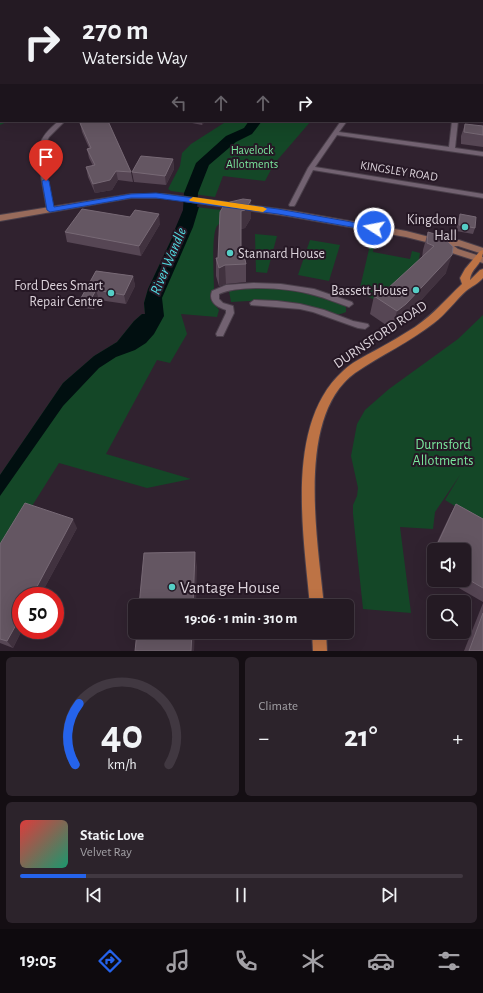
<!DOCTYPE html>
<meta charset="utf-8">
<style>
:root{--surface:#241a23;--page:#2c232b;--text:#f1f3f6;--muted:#a3a1a6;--line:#413841;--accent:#2563eb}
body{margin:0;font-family:"Alegreya Sans",sans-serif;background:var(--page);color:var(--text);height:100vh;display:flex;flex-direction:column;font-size:15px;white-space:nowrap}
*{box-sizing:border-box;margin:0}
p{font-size:13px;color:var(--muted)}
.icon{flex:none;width:22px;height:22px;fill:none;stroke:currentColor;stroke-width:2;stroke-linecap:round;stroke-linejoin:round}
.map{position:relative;height:651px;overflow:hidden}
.drawer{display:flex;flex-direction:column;gap:6px;padding:6px;background:#140e13;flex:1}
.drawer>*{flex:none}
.banner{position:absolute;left:0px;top:0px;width:483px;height:122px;box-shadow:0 4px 16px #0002,0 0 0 1px var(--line);background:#241a23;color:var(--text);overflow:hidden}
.controls{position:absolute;left:427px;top:543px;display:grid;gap:8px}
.controls a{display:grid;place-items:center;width:44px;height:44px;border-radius:6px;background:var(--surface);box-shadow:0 4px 16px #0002,0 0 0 1px var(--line);font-size:20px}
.speed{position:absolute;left:12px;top:587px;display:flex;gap:8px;font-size:20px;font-weight:700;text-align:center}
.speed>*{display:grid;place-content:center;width:52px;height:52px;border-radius:50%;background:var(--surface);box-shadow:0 4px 16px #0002,0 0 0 1px var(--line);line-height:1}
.speed .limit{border:6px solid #d22;background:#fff;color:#111}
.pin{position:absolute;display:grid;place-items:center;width:34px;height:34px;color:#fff;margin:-41px -17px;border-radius:50% 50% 50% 0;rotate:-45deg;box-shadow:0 0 4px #0007}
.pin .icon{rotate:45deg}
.me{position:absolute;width:44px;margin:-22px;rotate:281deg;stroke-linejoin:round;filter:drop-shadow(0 0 3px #0008)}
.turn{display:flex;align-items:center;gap:14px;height:84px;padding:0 16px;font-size:18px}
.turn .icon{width:52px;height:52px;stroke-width:2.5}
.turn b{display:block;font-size:28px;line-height:34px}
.lanes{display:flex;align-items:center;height:38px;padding:0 16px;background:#0003;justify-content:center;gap:20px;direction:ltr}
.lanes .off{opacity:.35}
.big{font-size:30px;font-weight:700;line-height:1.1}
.drawer .tile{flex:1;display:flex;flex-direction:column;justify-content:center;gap:6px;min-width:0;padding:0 14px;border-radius:6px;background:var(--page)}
.drawer .dial{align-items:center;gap:0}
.dial svg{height:104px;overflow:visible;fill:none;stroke:var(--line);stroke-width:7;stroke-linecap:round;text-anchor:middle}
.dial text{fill:var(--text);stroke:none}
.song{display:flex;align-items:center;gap:12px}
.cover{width:48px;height:48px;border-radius:6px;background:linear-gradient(135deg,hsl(0 70% 55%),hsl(160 70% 35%))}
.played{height:4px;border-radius:2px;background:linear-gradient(90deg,var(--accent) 15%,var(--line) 15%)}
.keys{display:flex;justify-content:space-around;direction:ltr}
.heat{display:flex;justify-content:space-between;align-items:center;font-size:22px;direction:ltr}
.drawer .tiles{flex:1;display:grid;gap:6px;grid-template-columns:1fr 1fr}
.tile:last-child{grid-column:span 2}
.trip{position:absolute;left:128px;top:599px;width:226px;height:40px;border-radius:6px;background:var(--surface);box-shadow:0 4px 16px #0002,0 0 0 1px var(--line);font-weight:700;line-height:40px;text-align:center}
.tabs{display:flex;height:64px;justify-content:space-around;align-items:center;background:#0e0a0e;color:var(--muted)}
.tabs .icon{width:28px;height:28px}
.tabs .on{color:var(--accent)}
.tabs b{font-size:18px;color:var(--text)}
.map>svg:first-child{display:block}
.green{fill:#144727}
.water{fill:#010f10}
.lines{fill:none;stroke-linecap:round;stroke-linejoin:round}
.river{fill:#010f10;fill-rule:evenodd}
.street-casing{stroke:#4a3f4a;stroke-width:2}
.secondary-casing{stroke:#4a3f4a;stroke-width:2}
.primary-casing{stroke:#4a3f4a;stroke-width:2}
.street{fill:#726271;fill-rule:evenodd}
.secondary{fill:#986b5b;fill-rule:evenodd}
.primary{fill:#bd7345;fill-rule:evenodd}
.rail-casing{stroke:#b4a9b3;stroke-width:2.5}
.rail{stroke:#261825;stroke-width:1.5;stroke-dasharray:5;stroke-linecap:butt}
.wall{fill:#564654}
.shaded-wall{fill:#41323f}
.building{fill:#645662;stroke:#776975}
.route{fill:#2563eb;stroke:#184099}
.slow{fill:#f59e0b}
.poi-dot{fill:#55cec6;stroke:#261825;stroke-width:1.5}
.labels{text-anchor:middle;stroke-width:4;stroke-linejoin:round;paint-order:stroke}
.far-park-label{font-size:12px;fill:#7ae79d;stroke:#261825}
.far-street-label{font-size:12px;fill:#dbd2da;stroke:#261825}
.poi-label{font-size:14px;fill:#dbd2da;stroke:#261825;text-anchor:end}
.street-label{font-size:14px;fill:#dbd2da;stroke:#261825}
.park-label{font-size:14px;fill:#7ae79d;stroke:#261825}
.water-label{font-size:15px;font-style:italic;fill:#52dbe2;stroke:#261825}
.near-poi-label{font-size:17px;fill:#dbd2da;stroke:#261825;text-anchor:start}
</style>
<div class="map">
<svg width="483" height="651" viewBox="0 0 483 651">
<rect width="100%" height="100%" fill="#30222f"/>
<!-- green -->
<g class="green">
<polygon points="0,0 213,0 1,1 1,121 9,121 0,125"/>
<polygon points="227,121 311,121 274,164 265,181 223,176 215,197 171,191 168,189 180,166 182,153 191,144"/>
<path d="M187 206 238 212C231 216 223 219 217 226 211 235 214 276 214 289L210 294V299L219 310 217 317 181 314 187 334 170 363 157 360 106 454 191 479 147 488 59 463 0 557V475L63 383 94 356 117 342 134 321 142 314H145L144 303 148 289Z"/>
<polygon points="255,234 277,236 267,273 256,272"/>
<polygon points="310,240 340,245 329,281 298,275"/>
<polygon points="370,245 374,246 373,252 410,259 412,251 420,253 418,265 379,302 359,292"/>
<path d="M246 289H280L305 293 341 304 346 307V312C334 318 326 311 314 307 287 299 260 300 231 302L229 291Z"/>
<polygon points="483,315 483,523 445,500 460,475 435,512 433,529 400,527 411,613 363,609 353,514 353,505 357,496 358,488 351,456 357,424 365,410 389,389 458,339"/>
</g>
<!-- water -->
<polygon class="water" points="187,206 199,207 193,227 162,298 164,316 154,334 146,343 135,350 116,357 99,368 63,406 0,496 0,475 63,383 94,356 117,342 134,321 142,314 145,314 144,303 148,289"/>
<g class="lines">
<!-- river -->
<g class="river">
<polygon points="284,0 295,0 296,1 285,1"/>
<polygon points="309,0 319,0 308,1"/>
<polygon points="249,121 262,121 252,134 236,142 209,165 198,193 197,210 188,232 183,234 178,232 175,229 183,210 184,193 196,163 226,136 244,128"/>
</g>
<!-- street casing -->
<g class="street-casing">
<g id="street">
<polygon points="243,0 248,0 249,1 244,1"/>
<polygon points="420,0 429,0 430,1 421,1"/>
<rect x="482" y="10" width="1" height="2"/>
<rect x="482" y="55" width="1" height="2"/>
<rect x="482" y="90" width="1" height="4"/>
<path d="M59 121H65L49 137 45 145 43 156 53 210 50 212 47 210C45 199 43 187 41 176 36 150 36 139 59 121Z"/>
<polygon points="341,121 347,121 339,132 449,147 452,121 458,121 455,148 483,152 483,156 337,135 315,167 483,194 483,198 313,170 295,205 294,206 290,206 289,205 308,168"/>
<path d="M253 283 281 284 314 289 352 302 353 304 349 307C337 303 326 298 314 295 290 288 241 284 219 294V299L223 303 233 306 234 313 223 336H217L216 334 226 313V310C217 307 208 302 212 291L226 285Z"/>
<polygon points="254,300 277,301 300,304 324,310 353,321 368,324 369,326 365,329 358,328 313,312 300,309 251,305 250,303"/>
</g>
</g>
<!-- secondary casing -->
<g class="secondary-casing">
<polygon id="secondary" points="131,194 164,194 287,210 406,231 445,241 459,240 483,248 483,254 458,246 454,246 458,249 483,257 483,263 452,253 442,246 406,237 287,216 164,198 131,198 0,221 0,215"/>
</g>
<!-- primary casing -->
<g class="primary-casing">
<g id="primary">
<path d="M483 250C483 266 471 267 470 280L480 270 483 269V278C478 284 472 286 466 291 455 301 447 313 434 323 410 342 381 355 355 373 295 416 318 542 324 606H310C304 536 284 424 343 371 352 362 365 356 376 350 389 343 402 335 415 327 434 314 446 299 462 284L460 278 465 269 480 251Z"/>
<polygon points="312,632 326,632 327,651 313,651"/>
</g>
</g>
<!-- street -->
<use href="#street" class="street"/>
<!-- secondary -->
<use href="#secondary" class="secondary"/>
<!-- primary -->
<use href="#primary" class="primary"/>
<!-- rail casing -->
<g class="rail-casing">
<polyline id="rail" points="305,0 307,1"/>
</g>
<!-- rail -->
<use href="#rail" class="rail"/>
</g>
<!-- wall -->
<g class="wall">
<polygon points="182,121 205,121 202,125"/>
<polygon points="80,123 131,172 133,182 118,180 112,190 95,193 88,177 86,167 93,166 89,158 87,149 89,148 82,132"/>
<polygon points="465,124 483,126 483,147 461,144 461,136"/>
<polygon points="173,159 174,169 166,185 134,182 132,172"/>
<polygon points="220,212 251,218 245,228 241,229 241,256 246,264 246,282 226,284 219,286 216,276 216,258 218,258"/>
<polygon points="460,214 475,228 473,234 456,231 458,220"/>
<polygon points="160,224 141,256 67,242 65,232"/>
<polygon points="428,232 446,273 401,322 392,329 370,314 374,296 386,290 422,258 423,250"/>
<polygon points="96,271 133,276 135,286 126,304 99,300 94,309 84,308 81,298"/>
<polygon points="456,504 483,519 483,602 445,580 464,580 464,550 434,550 434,557 431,555 450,515"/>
<polygon points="77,528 40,596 21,596 21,630 22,630 13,648 0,643 0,544"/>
<polygon points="483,603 483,651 464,651"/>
</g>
<!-- shaded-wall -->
<g class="shaded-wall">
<polygon points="202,121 205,121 202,125"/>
<polygon points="173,159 174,169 166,185 165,176"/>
<polygon points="116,171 118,180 112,190 95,193 93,184"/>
<polygon points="251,200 251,218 245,228 241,229 241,211"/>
<polygon points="159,214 160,224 141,256 139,246"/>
<polygon points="452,255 446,273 401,322 392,329 397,311"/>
<polygon points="225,265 226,284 219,286 219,268"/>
<polygon points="133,276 135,286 126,304 124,295"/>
<polygon points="96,290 99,300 94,309 91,299"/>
<polygon points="73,519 77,528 40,596 32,596"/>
<polygon points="195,552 197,567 196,606 193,606"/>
<polygon points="21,616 21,630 22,630 13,648 7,641"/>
<polygon points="192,632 195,632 194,651 191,651"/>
</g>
<!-- building -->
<g class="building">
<polygon points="264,0 267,0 275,1 263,1"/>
<polygon points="90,121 108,121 131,172 116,171 110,180 93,184 86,167 95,165 87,149 91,148 80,123"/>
<polygon points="465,124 483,126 483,135 464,132"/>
<polygon points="141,156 173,159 165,176 132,172"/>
<polygon points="243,199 251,200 245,210 241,211 241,256 244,255 246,264 225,265 219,268 216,258 218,258 220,212 224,205 230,202"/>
<polygon points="82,209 130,217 135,210 159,214 139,246 65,232"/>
<polygon points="460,214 476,217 475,228 459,225"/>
<polygon points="428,232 438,235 446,240 453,247 452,255 406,304 397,311 374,296 383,289 386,290 434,246 427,243"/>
<polygon points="96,271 133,276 124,295 96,290 91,299 81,298"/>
<polygon points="25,503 73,519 32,596 21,596 21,616 7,641 0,639 0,544"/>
<polygon points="456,504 483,519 483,588 464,577 464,550 446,550 437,545"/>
<polygon points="195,552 193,606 139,606 144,553"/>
<polygon points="483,613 483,651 469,651"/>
<polygon points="137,632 192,632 191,651 135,651"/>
</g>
<!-- route -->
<polygon class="route" points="46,179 49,181 54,207 131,194 156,193 278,209 374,226 378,228 374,231 278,214 156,198 131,198 50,212 47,210 42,181"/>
<!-- slow -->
<polygon class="slow" points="193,197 263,207 267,209 263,212 190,201 189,200"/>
<!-- markers -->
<g class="poi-dot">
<circle cx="465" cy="227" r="4"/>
<circle cx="230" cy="253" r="4"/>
<circle cx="416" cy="290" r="4"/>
<circle cx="111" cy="293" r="4"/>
<circle cx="172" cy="587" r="4"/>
</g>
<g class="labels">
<!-- far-park labels -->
<g class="far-park-label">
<text x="252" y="154">Havelock<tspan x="252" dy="14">Allotments</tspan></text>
</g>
<!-- far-street labels -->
<g class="far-street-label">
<text transform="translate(399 171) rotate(9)" y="4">KINGSLEY ROAD</text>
</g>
<!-- poi labels -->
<g class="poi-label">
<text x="457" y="224">Kingdom<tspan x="457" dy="16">Hall</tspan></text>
<text x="238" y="258" text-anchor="start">Stannard House</text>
<text x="103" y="290">Ford Dees Smart<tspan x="103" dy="16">Repair Centre</tspan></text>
<text x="408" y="295">Bassett House</text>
</g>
<!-- street labels -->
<g class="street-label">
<text transform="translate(380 334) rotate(-34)" y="5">DURNSFORD ROAD</text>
</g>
<!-- park labels -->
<g class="park-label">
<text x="443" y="449">Durnsford<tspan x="443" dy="16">Allotments</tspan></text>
</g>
<!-- water labels -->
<g class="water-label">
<text transform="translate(168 261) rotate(-67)" y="5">River Wandle</text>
</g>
<!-- near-poi labels -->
<g class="near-poi-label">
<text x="180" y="593">Vantage House</text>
</g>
</g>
</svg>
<div class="controls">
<a><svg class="icon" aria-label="sound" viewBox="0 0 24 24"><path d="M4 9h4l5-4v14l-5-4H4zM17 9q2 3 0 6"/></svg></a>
<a><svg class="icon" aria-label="search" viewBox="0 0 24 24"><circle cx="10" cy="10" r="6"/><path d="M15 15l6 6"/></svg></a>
</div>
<div class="speed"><div class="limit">50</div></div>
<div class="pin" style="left:46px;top:181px;background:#d93025"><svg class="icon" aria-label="arrive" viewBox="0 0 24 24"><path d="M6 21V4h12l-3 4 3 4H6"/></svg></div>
<svg class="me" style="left:374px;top:228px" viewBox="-20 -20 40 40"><circle r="17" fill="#2563eb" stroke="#fff" stroke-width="3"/><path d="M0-11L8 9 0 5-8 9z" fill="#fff"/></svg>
<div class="trip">19:06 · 1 min · 310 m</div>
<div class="banner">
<div class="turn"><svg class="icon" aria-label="right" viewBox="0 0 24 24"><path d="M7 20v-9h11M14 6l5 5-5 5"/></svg><div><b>270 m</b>Waterside Way</div></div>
<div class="lanes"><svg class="icon off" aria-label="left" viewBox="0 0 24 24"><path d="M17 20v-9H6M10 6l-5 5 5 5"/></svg><svg class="icon off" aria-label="ahead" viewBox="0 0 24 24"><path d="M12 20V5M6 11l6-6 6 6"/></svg><svg class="icon off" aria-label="ahead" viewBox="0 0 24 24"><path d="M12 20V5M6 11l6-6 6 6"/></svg><svg class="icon" aria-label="right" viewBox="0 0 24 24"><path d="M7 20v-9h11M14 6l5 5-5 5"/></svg></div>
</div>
</div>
<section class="drawer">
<div class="tiles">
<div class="tile dial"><svg viewBox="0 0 100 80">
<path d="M14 69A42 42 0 1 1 86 69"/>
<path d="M14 69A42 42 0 0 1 17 22" stroke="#2563eb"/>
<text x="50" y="56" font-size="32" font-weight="700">40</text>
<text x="50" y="72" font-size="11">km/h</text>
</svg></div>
<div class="tile"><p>Climate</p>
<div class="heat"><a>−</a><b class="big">21°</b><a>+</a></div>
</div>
<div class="tile">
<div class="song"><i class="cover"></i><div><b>Static Love</b><p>Velvet Ray</p></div></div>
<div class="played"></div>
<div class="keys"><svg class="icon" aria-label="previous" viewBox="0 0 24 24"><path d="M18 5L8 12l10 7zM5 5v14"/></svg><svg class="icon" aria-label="pause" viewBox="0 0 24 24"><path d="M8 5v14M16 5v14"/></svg><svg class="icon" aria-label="next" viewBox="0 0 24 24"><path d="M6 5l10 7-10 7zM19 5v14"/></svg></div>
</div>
</div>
</section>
<nav class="tabs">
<b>19:05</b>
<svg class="icon on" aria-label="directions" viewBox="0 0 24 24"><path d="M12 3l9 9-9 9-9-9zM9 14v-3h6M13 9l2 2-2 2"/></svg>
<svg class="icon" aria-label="music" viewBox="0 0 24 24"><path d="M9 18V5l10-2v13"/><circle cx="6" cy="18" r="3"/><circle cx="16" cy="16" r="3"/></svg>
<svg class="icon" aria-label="phone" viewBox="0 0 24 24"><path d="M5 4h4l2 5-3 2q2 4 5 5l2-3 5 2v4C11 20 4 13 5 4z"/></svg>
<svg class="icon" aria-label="climate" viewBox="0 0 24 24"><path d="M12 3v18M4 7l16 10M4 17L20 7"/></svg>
<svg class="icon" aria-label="car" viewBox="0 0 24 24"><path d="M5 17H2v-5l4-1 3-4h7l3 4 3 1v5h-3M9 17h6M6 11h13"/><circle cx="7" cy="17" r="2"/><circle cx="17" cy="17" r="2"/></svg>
<svg class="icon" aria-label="filters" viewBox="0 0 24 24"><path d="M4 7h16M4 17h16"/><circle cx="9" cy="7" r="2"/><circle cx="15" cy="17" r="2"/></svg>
</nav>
